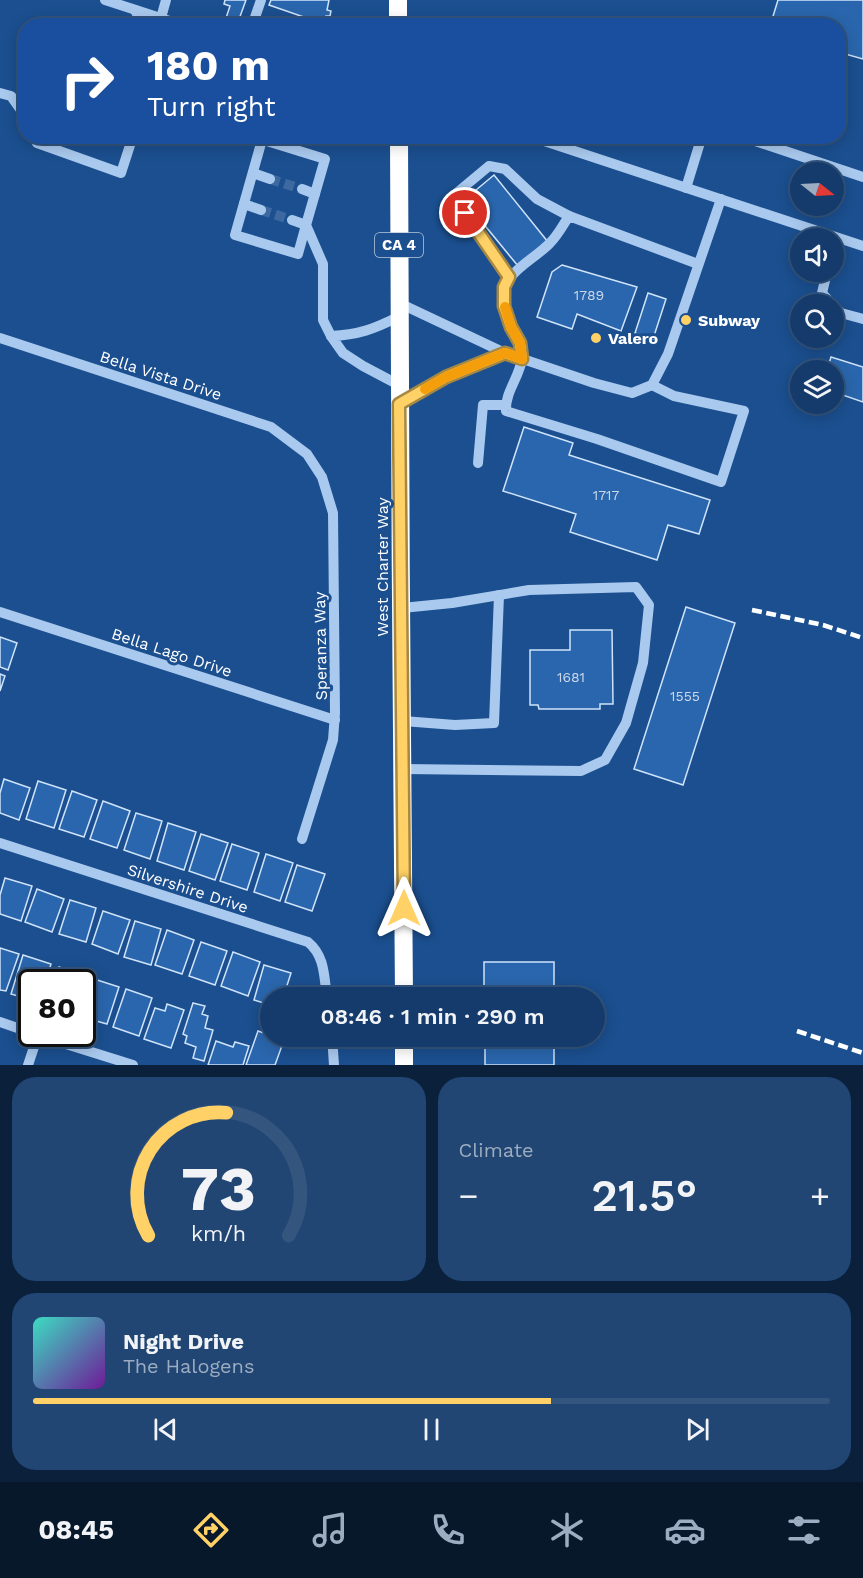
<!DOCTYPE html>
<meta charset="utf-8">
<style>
:root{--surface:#143b6b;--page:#214673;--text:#f1f3f6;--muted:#9dadc1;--line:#33557e;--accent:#ffd166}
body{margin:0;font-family:"Work Sans",sans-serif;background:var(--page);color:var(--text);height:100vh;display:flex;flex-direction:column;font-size:22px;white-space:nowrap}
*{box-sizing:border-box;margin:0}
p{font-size:20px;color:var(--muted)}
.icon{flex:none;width:33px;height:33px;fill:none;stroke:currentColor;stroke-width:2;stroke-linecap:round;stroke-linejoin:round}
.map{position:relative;height:1065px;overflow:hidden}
.panel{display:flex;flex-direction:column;gap:12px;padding:12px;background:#0b203b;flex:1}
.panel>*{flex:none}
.hud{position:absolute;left:18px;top:18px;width:828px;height:126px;border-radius:24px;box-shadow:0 3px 15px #0003,0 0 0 2px var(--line);background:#1a4fa0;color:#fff;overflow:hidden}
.needle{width:39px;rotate:108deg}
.tools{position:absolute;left:790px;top:162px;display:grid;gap:12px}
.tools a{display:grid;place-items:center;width:54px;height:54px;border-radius:50%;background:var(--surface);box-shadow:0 3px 15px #0003,0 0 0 2px var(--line);font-size:30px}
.speed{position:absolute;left:18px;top:969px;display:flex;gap:12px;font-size:30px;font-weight:700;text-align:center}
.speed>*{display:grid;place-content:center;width:78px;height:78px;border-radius:50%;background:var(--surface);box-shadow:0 3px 15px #0003,0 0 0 2px var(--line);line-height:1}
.speed .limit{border:3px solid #111;border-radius:9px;background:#fff;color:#111}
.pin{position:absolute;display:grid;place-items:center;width:51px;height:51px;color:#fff;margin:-26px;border:3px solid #fff;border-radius:50%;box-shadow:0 2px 6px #0007}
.me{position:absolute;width:66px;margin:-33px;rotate:0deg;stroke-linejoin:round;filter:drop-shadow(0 0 4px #0008)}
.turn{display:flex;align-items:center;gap:21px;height:126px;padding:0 30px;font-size:27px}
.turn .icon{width:78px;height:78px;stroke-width:2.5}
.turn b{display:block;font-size:42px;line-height:51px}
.big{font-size:45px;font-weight:600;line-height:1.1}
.panel .widget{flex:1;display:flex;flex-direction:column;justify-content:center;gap:9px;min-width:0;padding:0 21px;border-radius:24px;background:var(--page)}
.panel .dial{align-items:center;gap:0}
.dial svg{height:156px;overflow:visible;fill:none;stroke:var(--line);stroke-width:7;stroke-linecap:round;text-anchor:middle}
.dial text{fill:var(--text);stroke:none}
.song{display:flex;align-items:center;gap:18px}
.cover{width:72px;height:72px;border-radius:9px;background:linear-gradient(135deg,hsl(170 70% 55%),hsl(280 70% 35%))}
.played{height:6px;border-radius:3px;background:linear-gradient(90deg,var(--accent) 65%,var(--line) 65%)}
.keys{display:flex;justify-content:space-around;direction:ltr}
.heat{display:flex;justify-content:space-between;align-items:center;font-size:33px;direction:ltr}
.panel .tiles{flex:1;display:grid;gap:12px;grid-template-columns:1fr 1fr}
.widget:last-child{grid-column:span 2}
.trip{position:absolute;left:260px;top:987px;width:345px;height:60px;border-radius:30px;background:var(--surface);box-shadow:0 3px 15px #0003,0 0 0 2px var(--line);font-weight:600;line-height:60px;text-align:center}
.menu{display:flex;height:96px;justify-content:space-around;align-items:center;background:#08182b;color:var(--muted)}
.menu .icon{width:42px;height:42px}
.menu .active{color:var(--accent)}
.menu b{font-size:27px;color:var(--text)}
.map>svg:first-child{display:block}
.building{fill:#2a66ad;stroke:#cfe3fa;stroke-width:1.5}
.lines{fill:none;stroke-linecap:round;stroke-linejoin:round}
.minor-tunnel{stroke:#3d69a0;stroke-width:10;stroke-dasharray:10 5;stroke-linecap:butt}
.minor{stroke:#a9c9ee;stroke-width:10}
.highway{stroke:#fff;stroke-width:18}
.rail{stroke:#fff;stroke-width:4.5;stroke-dasharray:10 4.5;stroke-linecap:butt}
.route-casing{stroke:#a68842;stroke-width:15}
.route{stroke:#ffd166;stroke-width:10}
.slow{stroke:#f59e0b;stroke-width:10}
.poi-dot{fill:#ffd166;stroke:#1b4f8f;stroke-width:2}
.labels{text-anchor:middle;stroke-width:6;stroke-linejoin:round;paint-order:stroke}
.number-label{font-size:14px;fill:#cad9ea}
.shield{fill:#1b4f8f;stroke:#bbcadd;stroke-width:1.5}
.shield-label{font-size:15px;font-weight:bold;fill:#fff}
.poi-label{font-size:16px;font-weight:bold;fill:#fff;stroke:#1b4f8f;text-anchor:start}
.street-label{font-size:16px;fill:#fff;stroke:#1b4f8f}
</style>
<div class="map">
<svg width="863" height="1065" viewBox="0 0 863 1065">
<rect width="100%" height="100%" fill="#1b4f8f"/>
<!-- building -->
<g class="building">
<polygon points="225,0 246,0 238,22 226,18 230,6 224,4"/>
<polygon points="271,0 329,0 327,10 331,11 330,16 326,16 324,24 269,5"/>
<polygon points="778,0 863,0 863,59 838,52 838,26 770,26"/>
<polygon points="494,175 548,242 518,266 464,200"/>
<polygon points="562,265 637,287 621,331 577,314 572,329 537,317 552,272"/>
<polygon points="648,293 666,299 653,339 635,333"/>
<polygon points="831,357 863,367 863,402 834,392 834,370 827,370"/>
<polygon points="524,427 573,443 569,455 710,500 699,534 668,525 657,560 570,532 576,514 503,491"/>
<polygon points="686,607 735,623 683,785 634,769"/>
<polygon points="570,630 612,630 613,704 600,704 600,709 539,709 538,705 530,705 530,650 570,650"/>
<polygon points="0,637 17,643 8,670 0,667"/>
<polygon points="0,674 5,676 0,691"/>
<polygon points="4,779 30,788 19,820 0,813 0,793"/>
<polygon points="38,781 66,790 54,828 26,819"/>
<polygon points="72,791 97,800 84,837 59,829"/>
<polygon points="103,801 130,811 117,848 90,839"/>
<polygon points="136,813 162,821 150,859 124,850"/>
<polygon points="168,823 196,832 184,870 157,861"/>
<polygon points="201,834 228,843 215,880 189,871"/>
<polygon points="232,844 259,853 247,890 220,881"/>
<polygon points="266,854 293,863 280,901 254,892"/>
<polygon points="297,865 325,874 312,911 285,902"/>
<polygon points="5,878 32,886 21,921 0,914 0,895"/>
<polygon points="37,889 64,899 52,932 25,922"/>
<polygon points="70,900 96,908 86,942 59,934"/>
<polygon points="103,911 130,920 118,954 92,944"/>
<polygon points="135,921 161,929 151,965 124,957"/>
<polygon points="167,930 194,940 182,974 155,965"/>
<polygon points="201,942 227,951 215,985 189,976"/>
<polygon points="0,948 19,954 6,991 0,990"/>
<polygon points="233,952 260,962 248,996 221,986"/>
<polygon points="23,955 51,964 46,982 32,982 32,1000 11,994"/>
<rect x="484" y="962" width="70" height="36"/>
<polygon points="264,965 291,973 283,998 270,998 270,1005 254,1000"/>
<polygon points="59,967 85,976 82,984 82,982 54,982"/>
<polygon points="91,978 119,987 107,1024 82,1017 82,1006"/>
<polygon points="126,989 152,998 139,1036 113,1027"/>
<polygon points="193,1003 205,1006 202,1014 208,1016 205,1028 213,1030 204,1061 193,1058 196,1047 185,1043 187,1036 183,1034"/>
<polygon points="167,1004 184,1010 171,1048 144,1039 155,1008 165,1011"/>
<polygon points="258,1031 284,1040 275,1065 246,1065"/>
<rect x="485" y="1036" width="69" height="29"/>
<polygon points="216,1041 233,1047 235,1042 249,1046 243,1065 208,1065"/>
</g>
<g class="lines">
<!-- minor-tunnel -->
<g class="minor-tunnel">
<polyline points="270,179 302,189"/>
<polyline points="261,210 292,220"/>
</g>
<!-- minor -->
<g class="minor">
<polyline points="105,0 185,26"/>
<polyline points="135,10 143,26"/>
<polyline points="161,18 166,0"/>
<polyline points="252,26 261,0"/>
<polyline points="0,93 11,96 26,117"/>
<polyline points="34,136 37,143 121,173 133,136"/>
<polyline points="251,136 325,159 306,225 323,264 323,320 331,336"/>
<polyline points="529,136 863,246"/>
<polyline points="740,136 863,177"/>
<polyline points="262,140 235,235 298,254 306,225 292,220"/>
<polyline points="253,173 270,179"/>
<polyline points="686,188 702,136"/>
<polyline points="302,189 315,194"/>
<polyline points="244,204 261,210"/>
<polyline points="827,272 822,293 832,304"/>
<polyline points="509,277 453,196 489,166 505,169 537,199 569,216"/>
<polyline points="399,303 505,353 446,377 399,404"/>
<polyline points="834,306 841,313 863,319"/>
<path d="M398 317C374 329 358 335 331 336L343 353 363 366 399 385"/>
<polyline points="0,338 271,427 307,454 322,477 333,513 335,713 333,740 302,839"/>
<polyline points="505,353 594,383 632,393 652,385 668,354 721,199"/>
<path d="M652 385 674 396 744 411 721 482 597 439 506 411C505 392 519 378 522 359 525 340 508 324 504 306 498 273 531 263 550 243 558 235 563 225 569 216L698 264"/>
<polyline points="478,463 483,405 505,405"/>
<polyline points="402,608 452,603 529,590 636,587 649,605 643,663 626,723 605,760 581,771 403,769"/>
<polyline points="0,612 335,720"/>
<polyline points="403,721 455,725 494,723 499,595"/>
<path d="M0 843 308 942C325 956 324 976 327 998"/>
<polyline points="0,1022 32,1033"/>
<polyline points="34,1034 133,1065"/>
<polyline points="332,1036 334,1065"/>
<polyline points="28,1065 38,1035"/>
</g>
<!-- highway -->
<g class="highway">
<polyline points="398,0 398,26"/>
<path d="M399 136C398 424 403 710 404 998"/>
<polyline points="404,1036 404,1065"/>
</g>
<!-- rail -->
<g class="rail">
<polyline points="752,610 823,625 863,638"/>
<polyline points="797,1031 863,1053"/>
</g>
</g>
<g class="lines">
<!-- route casing -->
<g class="route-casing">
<polyline id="route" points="404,908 399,404 446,377 505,353 522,359 520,343 511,327 504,306 504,287 509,277 465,213"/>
</g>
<!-- route -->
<use href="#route" class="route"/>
<!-- slow -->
<polyline class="slow" points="425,389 446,377 505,353 522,359 520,343 511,327 505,307"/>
</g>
<!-- markers -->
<g class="poi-dot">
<circle cx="686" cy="320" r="6"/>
<circle cx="596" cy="338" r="6"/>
</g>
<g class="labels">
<!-- number labels -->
<g class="number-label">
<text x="589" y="300">1789</text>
<text x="606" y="500">1717</text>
<text x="571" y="682">1681</text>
<text x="685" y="701">1555</text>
</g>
<!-- shield labels -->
<rect class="shield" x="375" y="233" width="48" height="24" rx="4.5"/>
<g class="shield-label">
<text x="399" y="250">CA 4</text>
</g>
<!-- poi labels -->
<g class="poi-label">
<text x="698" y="326">Subway</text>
<text x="608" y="344">Valero</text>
</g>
<!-- street labels -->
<g class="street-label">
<text transform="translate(161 375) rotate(18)" y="6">Bella Vista Drive</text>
<text transform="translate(382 567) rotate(-90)" y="6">West Charter Way</text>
<text transform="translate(320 646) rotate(-91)" y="6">Speranza Way</text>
<text transform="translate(172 652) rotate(18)" y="6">Bella Lago Drive</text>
<text transform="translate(188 888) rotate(18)" y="6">Silvershire Drive</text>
</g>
</g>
</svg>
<div class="tools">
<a><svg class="needle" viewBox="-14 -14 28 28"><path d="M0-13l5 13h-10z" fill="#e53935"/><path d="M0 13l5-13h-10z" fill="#9dadc1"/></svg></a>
<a><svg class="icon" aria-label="sound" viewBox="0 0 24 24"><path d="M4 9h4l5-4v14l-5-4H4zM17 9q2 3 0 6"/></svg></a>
<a><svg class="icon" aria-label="search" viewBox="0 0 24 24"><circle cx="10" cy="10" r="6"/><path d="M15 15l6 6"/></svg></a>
<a><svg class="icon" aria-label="layers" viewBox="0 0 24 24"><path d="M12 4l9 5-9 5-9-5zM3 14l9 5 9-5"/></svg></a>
</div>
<div class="speed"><div class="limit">80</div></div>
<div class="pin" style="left:465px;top:213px;background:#d93025"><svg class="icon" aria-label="arrive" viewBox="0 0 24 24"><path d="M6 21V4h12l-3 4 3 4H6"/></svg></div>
<svg class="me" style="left:404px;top:908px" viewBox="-20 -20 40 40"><path d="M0-17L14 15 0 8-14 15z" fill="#ffd166" stroke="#fff" stroke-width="4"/></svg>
<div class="trip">08:46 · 1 min · 290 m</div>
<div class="hud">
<div class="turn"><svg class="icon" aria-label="right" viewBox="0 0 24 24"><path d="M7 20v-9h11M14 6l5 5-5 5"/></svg><div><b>180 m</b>Turn right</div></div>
</div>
</div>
<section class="panel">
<div class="tiles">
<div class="widget dial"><svg viewBox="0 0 100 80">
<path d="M14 69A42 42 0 1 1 86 69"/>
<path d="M14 69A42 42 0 0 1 54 6" stroke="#ffd166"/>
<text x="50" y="56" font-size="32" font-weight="700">73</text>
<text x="50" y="72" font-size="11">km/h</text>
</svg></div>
<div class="widget"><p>Climate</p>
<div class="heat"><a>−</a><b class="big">21.5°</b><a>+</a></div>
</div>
<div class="widget">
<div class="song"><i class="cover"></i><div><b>Night Drive</b><p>The Halogens</p></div></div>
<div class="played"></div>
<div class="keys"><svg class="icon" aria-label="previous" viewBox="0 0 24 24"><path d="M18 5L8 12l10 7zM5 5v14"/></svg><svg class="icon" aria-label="pause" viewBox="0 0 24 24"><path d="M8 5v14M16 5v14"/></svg><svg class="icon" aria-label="next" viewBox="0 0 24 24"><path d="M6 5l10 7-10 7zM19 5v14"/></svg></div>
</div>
</div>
</section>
<nav class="menu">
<b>08:45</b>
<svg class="icon active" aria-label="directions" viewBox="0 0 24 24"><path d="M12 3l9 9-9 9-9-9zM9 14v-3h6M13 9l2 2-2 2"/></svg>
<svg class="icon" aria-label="music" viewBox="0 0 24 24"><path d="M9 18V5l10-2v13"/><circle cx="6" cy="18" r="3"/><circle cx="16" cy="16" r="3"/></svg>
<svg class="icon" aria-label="phone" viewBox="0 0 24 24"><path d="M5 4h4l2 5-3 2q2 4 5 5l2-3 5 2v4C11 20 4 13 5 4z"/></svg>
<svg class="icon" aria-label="climate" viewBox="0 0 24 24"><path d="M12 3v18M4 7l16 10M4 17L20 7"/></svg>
<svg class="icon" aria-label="car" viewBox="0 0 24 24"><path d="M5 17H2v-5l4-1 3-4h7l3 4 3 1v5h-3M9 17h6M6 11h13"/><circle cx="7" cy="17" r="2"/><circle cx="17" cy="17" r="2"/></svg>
<svg class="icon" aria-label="filters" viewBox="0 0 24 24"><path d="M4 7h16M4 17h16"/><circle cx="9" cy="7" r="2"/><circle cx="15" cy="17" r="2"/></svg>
</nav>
